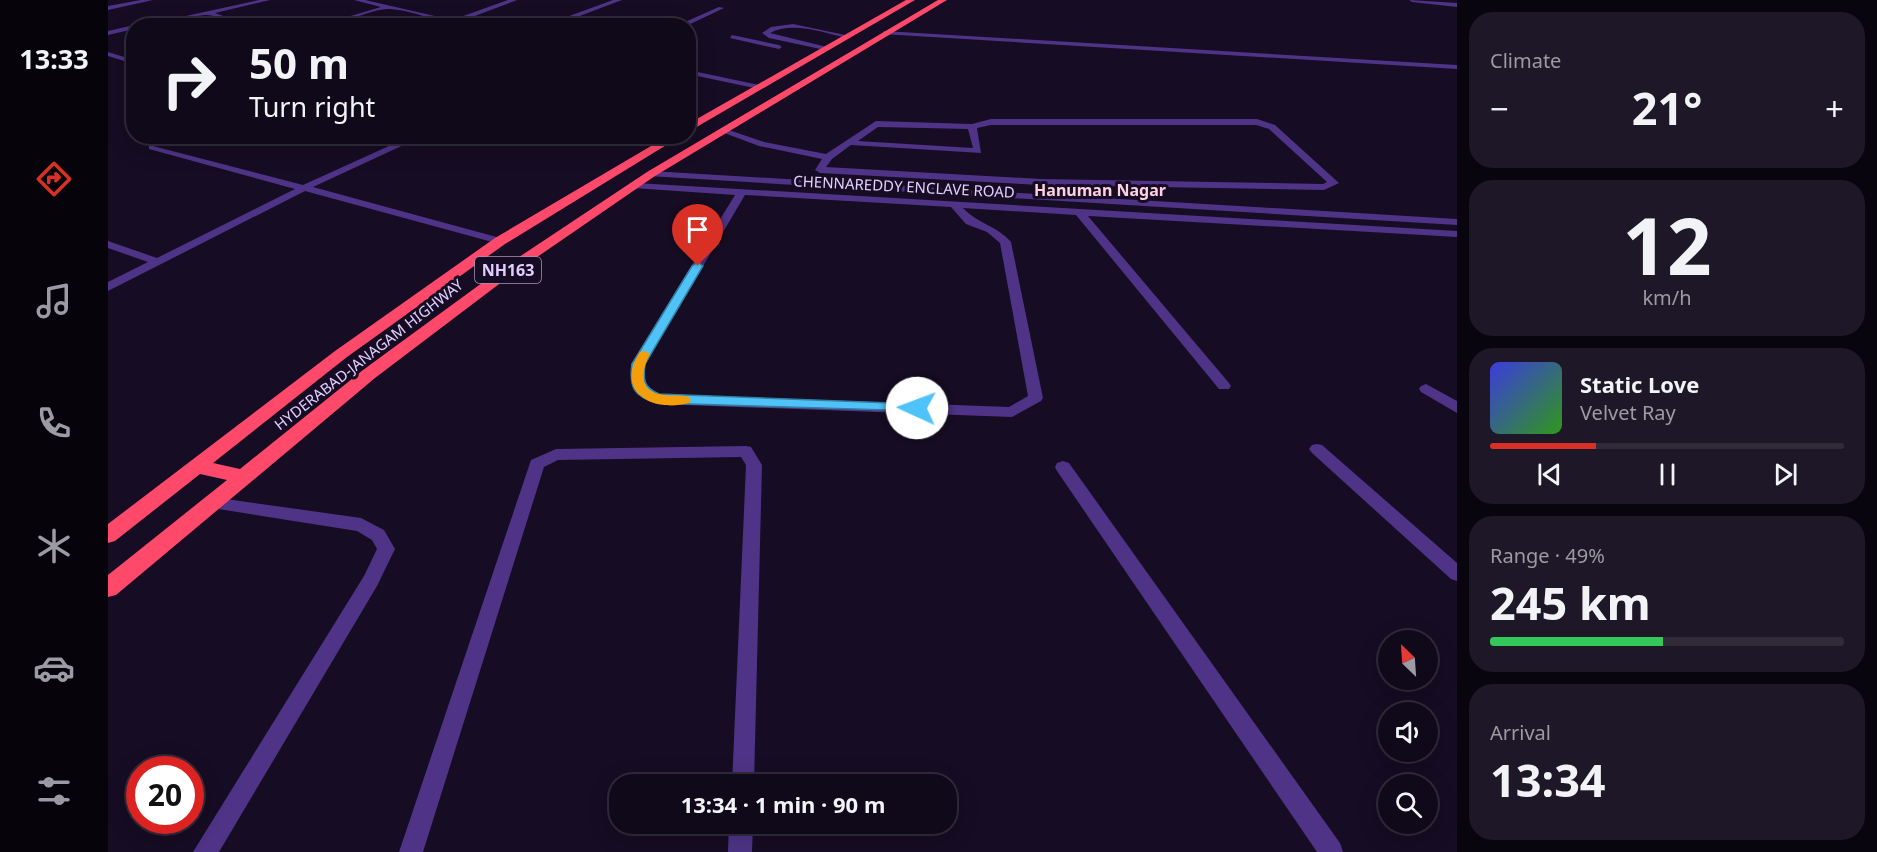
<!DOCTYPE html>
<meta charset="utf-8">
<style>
:root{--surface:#10091a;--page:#1e1727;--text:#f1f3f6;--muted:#9c9aa2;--line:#302a39;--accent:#d93025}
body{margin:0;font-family:"Noto Sans",sans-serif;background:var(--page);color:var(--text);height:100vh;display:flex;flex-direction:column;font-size:22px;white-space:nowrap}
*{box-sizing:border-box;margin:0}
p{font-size:20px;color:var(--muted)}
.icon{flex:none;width:33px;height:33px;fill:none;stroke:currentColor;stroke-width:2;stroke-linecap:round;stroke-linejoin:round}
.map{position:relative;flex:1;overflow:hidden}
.panel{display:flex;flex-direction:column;gap:12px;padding:12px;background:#09050e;width:420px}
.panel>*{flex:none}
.guide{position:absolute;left:18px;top:18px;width:570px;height:126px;border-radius:24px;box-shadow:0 6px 24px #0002,0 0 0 2px var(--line);background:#10091a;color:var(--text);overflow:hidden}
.needle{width:39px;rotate:335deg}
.tools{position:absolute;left:1270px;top:630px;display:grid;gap:12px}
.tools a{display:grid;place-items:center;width:60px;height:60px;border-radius:50%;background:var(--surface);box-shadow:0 6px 24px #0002,0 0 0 2px var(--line);font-size:30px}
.speed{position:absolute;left:18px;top:756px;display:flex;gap:12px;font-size:30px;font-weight:700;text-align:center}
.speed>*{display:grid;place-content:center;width:78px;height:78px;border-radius:50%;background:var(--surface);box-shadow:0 6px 24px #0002,0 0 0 2px var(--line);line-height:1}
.speed .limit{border:9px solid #d22;background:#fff;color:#111}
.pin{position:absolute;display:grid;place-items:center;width:51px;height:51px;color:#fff;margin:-62px -26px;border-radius:50% 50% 50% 0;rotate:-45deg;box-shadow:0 0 6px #0007}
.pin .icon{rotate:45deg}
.me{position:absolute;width:66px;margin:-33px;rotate:272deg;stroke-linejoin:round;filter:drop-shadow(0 0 4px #0008)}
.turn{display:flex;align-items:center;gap:21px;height:126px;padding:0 24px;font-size:27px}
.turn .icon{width:78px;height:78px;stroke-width:2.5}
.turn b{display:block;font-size:42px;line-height:51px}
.big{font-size:45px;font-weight:700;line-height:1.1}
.panel .card{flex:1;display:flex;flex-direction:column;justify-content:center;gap:9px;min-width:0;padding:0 21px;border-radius:24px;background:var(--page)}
.panel .dial{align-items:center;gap:0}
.dial b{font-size:78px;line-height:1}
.song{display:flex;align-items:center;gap:18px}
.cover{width:72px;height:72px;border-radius:9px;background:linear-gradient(135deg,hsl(240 70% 55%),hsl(110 70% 35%))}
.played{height:6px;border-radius:3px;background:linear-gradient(90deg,var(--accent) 30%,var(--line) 30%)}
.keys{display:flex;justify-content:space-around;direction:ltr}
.heat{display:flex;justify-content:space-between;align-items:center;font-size:33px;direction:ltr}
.charge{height:9px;border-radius:4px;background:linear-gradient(90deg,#34c759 49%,var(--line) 0)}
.trip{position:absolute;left:501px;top:774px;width:348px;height:60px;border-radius:24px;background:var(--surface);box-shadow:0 6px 24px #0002,0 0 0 2px var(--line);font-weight:700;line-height:60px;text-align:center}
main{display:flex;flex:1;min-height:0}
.tabs{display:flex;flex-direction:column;width:108px;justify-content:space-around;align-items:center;background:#06040a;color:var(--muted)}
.tabs .icon{width:42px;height:42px}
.tabs .current{color:var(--accent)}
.tabs b{font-size:27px;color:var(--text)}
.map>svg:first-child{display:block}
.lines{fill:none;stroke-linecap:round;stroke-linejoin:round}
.minor{fill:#4e3386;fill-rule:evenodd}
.highway{fill:#ff496b;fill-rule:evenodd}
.route{fill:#4fc3f7;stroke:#337fa1;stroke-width:1.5}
.slow{fill:#f59e0b}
.labels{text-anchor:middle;stroke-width:6;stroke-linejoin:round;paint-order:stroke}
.far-street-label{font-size:15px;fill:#e2ceff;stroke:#160c23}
.far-neighbourhood-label{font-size:16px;font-weight:bold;fill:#ffd0e0;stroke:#160c23}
.shield{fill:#160c23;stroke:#a594bd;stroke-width:1.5}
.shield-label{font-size:16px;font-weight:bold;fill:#e2ceff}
</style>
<main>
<nav class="tabs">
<b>13:33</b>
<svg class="icon current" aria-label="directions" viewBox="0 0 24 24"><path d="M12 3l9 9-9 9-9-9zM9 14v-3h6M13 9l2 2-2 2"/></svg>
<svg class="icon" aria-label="music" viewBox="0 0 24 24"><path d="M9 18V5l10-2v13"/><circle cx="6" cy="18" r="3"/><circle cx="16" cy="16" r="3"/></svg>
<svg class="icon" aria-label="phone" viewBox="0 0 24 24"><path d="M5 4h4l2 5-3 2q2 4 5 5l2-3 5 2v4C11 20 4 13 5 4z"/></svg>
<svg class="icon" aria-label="climate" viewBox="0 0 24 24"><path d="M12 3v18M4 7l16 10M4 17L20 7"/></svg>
<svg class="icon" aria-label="car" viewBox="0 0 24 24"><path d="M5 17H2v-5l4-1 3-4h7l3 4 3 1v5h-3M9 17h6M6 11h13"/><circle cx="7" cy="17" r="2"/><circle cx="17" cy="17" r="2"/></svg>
<svg class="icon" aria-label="filters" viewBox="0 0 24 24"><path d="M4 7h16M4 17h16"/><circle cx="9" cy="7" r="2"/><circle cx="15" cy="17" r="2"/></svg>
</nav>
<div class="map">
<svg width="1349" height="852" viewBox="0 0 1349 852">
<rect width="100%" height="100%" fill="#160c23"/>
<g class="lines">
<!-- minor -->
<g class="minor">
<polygon points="33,0 45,0 0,10 0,6"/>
<path d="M151 0H162L107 13 142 26C126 26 111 14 97 15 75 17 54 26 32 26Z"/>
<path d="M246 0H257L344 20 400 0H409L351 22 365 26C336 26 310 11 282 9 263 8 233 26 209 26L273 7Z"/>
<polygon points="505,0 514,0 445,26 434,26"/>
<polygon points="1301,0 1349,3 1349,7 1304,2"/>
<polygon points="611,7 616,8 578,26 568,26"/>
<path d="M685 24 742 36 739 38C716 33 684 21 662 33L719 47 717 50 661 38 654 33 663 27Z"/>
<polygon points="26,25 28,26 26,26 26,29 0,35 0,31"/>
<polygon points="776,31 1349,65 1349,69 774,34"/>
<polygon points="624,35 671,45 674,47 671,49 622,38"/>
<polygon points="0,52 26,60 26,64 0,56"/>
<polygon points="580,70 651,85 655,87 651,89 580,74"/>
<path d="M883 119H1149L1167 125 1231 183 1216 190 933 185 712 173 707 170 714 159 651 146 611 131 615 128 656 142 718 154 768 121 864 124ZM883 125H1148L1161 129 1219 182 1215 184 933 179 718 167 724 159 743 145 873 153 869 128ZM770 127 860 129 865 148 750 141Z"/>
<polygon points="303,136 315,136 205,187 396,239 396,243 388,243 197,191 0,291 0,282 40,262 0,248 0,241 49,258 187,189 41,149 41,145 195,185"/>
<polygon points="543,171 1349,219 1349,225 540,176 540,172"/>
<path d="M528 183 1349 231V237L980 216 1121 383 1123 386 1121 389H1111L968 215 855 208C870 224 888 225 903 242L935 398 933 401 904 417 549 404C528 398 521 385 523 364L627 195 525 188V184ZM637 195 843 207 858 224 879 232 892 243 920 396 901 407 551 394C537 387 536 380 537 364Z"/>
<polygon points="1318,384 1349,401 1349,413 1313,392 1311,389 1313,386"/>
<polygon points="1209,444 1214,445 1349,563 1349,581 1343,579 1204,453 1201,449 1204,445"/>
<polygon points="638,446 643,447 654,465 646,784 624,784 638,465 633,457 450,460 436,467 315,852 291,852 423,460 448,449"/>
<polygon points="955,461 961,463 1232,843 1235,852 1209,852 949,471 947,467 949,463"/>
<polygon points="104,497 253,518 276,530 287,549 269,586 111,852 85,852 256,576 269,549 264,540 249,531 98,507 96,503 98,499"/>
<polygon points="621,824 645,824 644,852 620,852"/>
</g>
<!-- highway -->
<g class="highway">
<polygon points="798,0 807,0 580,132 580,124"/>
<polygon points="830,0 839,0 547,176 403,275 267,378 8,595 0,597 0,575 119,480 92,474 7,541 0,543 0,524 227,351 387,238 560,136 573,136 397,244 239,357 105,463 132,469 255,370 393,269 539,172"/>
</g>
</g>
<!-- route -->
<path class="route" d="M590 262 595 266 537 364C535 380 535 387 551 394L809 404 816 408 814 411 549 403C525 396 521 387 524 364L584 266Z"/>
<!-- slow -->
<path class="slow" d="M536 351 542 354C534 369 530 390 551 394 561 397 571 394 581 397L583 400 581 403C544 413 506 391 532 352Z"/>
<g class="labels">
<!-- far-street labels -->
<g class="far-street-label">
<text transform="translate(796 187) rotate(3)" y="5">CHENNAREDDY ENCLAVE ROAD</text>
<text transform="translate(261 355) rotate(-38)" y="5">HYDERABAD-JANAGAM HIGHWAY</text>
</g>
<!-- far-neighbourhood labels -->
<g class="far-neighbourhood-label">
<text x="992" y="196">Hanuman Nagar</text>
</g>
<!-- shield labels -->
<rect class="shield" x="367" y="257" width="66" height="26" rx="4.5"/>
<g class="shield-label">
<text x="400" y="276">NH163</text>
</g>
</g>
</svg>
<div class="tools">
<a><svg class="needle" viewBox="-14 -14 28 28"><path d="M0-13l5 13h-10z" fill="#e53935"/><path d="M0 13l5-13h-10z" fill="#9c9aa2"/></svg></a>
<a><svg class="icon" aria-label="sound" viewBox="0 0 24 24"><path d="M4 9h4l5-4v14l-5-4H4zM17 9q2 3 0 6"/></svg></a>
<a><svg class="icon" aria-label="search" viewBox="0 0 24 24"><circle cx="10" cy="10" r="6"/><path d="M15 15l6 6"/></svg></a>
</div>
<div class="speed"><div class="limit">20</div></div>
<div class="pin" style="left:590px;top:266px;background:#d93025"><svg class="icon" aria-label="arrive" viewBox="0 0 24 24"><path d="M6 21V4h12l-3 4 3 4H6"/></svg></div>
<svg class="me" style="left:809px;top:408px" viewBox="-20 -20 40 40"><circle r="19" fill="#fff"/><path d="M0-13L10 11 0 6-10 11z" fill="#4fc3f7"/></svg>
<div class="trip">13:34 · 1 min · 90 m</div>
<div class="guide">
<div class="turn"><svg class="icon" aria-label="right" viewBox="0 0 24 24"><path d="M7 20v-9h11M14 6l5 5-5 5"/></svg><div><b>50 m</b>Turn right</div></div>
</div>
</div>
<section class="panel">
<div class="card"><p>Climate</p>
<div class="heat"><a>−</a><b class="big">21°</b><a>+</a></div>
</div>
<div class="card dial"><b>12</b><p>km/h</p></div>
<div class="card">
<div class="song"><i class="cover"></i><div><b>Static Love</b><p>Velvet Ray</p></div></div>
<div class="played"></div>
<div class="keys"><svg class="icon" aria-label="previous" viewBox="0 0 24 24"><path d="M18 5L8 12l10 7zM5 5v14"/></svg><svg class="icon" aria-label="pause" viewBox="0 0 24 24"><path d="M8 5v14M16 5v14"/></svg><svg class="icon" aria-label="next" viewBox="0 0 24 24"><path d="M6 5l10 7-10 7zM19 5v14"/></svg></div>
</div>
<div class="card"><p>Range · 49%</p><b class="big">245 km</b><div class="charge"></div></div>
<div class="card"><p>Arrival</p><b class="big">13:34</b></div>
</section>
</main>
